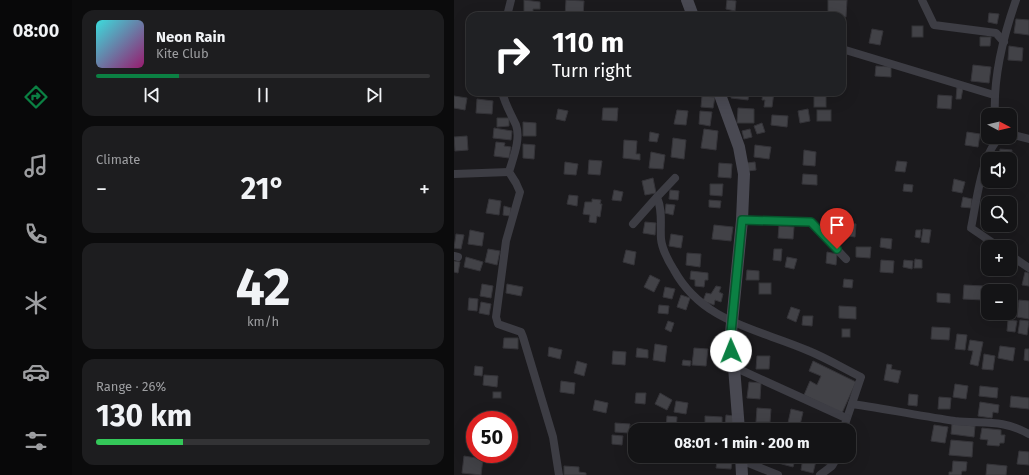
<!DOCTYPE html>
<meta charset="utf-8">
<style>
:root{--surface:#141416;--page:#1d1d1f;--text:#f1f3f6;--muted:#9d9ea1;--line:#333335;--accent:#0b8043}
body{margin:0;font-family:"Fira Sans",sans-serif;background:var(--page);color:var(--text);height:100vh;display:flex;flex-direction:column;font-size:15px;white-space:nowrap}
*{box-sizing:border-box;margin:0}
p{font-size:13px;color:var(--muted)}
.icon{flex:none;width:22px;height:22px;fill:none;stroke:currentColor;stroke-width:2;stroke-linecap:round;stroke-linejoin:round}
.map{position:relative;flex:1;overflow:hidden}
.side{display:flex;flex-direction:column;gap:10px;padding:10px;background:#0b0b0c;width:382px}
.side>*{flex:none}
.hud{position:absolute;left:12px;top:12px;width:380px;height:84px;border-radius:12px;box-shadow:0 4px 16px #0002,0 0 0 1px var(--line);background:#202124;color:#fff;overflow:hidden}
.needle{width:26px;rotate:97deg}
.tools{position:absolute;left:527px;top:108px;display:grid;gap:8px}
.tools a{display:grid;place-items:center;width:36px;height:36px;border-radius:8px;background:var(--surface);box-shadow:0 4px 16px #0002,0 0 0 1px var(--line);font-size:20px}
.speed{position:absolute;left:12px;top:411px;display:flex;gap:8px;font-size:20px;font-weight:700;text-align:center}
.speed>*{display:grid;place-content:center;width:52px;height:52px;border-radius:50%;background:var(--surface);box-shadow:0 4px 16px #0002,0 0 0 1px var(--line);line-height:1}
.speed .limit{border:6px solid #d22;background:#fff;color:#111}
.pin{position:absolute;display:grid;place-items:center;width:34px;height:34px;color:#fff;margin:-41px -17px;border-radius:50% 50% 50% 0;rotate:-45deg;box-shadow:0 0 4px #0007}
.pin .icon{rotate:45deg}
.me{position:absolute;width:44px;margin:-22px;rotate:359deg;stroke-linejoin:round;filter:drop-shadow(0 0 3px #0008)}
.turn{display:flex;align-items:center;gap:14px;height:84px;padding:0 20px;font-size:18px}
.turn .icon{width:52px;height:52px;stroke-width:2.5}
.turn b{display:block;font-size:28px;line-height:34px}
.big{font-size:30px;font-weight:700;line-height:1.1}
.side .card{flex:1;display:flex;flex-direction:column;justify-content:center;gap:6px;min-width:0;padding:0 14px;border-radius:12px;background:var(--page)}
.side .dial{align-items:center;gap:0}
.dial b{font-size:52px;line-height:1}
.song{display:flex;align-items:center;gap:12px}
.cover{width:48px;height:48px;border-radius:6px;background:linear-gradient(135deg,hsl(180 70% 55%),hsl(320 70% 35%))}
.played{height:4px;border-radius:2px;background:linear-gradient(90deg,var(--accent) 25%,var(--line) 25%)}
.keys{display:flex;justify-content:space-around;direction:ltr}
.heat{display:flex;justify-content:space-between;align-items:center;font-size:22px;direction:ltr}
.charge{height:6px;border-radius:3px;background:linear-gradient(90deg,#34c759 26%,var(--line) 0)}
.trip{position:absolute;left:174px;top:423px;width:228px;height:40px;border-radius:12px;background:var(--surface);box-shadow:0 4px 16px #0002,0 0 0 1px var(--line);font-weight:700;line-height:40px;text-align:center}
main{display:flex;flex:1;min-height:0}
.tab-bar{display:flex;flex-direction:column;width:72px;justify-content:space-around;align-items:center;background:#080809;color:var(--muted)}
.tab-bar .icon{width:28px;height:28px}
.tab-bar .active{color:var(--accent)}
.tab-bar b{font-size:18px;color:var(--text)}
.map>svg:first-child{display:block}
.building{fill:#424247;stroke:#353439}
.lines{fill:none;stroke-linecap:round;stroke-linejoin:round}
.street{stroke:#3d3d44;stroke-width:8}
.secondary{stroke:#494952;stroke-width:12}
.route-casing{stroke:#07532c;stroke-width:10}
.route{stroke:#0b8043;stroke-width:7}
</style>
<main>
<nav class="tab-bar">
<b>08:00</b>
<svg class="icon active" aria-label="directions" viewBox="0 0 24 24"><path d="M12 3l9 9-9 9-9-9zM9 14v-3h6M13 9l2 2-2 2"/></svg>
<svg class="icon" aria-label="music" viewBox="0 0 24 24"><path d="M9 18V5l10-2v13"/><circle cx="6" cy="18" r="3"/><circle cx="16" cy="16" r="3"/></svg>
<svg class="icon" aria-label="phone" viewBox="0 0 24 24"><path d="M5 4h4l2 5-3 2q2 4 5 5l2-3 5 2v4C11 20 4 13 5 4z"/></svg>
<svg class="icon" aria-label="climate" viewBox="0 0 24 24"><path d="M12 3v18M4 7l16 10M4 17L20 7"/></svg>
<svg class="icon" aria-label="car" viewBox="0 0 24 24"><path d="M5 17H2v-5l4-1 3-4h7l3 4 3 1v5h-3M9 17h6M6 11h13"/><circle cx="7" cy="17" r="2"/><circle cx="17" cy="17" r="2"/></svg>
<svg class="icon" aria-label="filters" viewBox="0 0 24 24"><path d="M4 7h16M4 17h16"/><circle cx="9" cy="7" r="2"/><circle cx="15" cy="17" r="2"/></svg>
</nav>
<section class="side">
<div class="card">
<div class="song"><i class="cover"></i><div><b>Neon Rain</b><p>Kite Club</p></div></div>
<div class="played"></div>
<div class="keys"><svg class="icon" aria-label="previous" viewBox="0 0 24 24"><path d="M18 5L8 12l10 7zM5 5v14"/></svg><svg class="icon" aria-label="pause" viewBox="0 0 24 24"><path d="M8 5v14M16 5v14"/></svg><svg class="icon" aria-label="next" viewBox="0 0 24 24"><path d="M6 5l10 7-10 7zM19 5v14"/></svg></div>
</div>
<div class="card"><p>Climate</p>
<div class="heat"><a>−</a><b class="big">21°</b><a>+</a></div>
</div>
<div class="card dial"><b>42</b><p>km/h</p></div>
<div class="card"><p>Range · 26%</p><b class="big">130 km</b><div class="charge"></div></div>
</section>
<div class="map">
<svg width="575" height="475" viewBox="0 0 575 475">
<rect width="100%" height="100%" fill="#1b1a1d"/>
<!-- building -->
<g class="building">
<polygon points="70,0 86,2 86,9 79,9 79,13 70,13"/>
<polygon points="112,0 130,1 129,16 111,16"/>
<polygon points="273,0 282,1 281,11 272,9"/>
<polygon points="374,0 393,0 392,17 374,16"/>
<polygon points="535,13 545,14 543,24 534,22"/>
<polygon points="562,19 575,20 575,35 560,33"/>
<rect x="458" y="26" width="11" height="11"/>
<polygon points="418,29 429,31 426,45 415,43"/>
<polygon points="526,37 537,37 536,46 526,46"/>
<polygon points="555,46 569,48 568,61 554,60"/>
<polygon points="519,65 537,67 535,83 517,81"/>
<polygon points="422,66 437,67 437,77 421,76"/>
<polygon points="503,87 509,88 507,99 502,99"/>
<polygon points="278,92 295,92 294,100 277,98"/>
<polygon points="309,92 320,92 318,107 310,107 311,100 308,100"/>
<polygon points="484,95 498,96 497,109 483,108"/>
<polygon points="0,96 13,98 11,110 0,108"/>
<polygon points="248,96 261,97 259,108 247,107"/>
<rect x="360" y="96" width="12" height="11"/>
<polygon points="23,99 39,101 38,114 22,113"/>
<polygon points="149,108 164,108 163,121 148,120"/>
<polygon points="284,108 300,109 300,123 283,123"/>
<polygon points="104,109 114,111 111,121 102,119"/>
<polygon points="354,109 356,121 346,123 344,111"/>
<polygon points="223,110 234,111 232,125 220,124"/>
<rect x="363" y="110" width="14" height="11"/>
<polygon points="246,111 258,112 256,126 245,124"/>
<polygon points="318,115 334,116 333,127 317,125"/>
<polygon points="43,118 55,118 55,126 43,127"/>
<polygon points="69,122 82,123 82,136 69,136"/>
<polygon points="308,123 311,132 303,134 300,126"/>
<polygon points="40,128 58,131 57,140 39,138"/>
<polygon points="250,129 264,131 262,150 247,148"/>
<polygon points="296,129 298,137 290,139 288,131"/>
<polygon points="196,132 205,134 203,142 195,141"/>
<polygon points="513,132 526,134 524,147 511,145"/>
<polygon points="13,136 14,150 1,151 0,137"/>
<polygon points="219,138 232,140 230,159 217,157"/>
<polygon points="170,140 183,141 182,154 186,154 186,160 169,158"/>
<polygon points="42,142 51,143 50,146 57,147 55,158 40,156"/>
<polygon points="69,144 81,145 80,159 69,158"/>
<polygon points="301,145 317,147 315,159 300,157"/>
<polygon points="546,149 558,150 557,162 556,159 545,159"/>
<polygon points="350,150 362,152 361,166 349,165"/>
<polygon points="197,152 211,155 209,169 195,168"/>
<polygon points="135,160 148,161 146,175 134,174"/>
<polygon points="443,161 453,162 451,172 441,171"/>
<polygon points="111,162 124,164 122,175 110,174"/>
<polygon points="301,162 302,170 294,171 293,163"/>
<polygon points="265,163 278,164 277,178 264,177"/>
<polygon points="349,174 363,175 363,185 348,184"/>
<polygon points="199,178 202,193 191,195 188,181"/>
<polygon points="500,179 511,182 508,193 498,191"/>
<polygon points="256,184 269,184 268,196 256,195"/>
<polygon points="450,184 459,185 458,192 449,191"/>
<polygon points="160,190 169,192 167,201 158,200"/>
<polygon points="216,190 225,191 224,200 215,199"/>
<polygon points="115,195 124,196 123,206 113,204"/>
<polygon points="509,197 518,199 517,208 507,207"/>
<polygon points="35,199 47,201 45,215 32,213"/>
<polygon points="138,199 147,200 146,204 148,204 146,217 143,216 142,223 135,222 136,215 129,214 131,202 138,202"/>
<polygon points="255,200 267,201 266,208 255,207"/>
<polygon points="212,204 221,205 219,215 211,213"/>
<polygon points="50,206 57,208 56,216 49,215"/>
<polygon points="191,222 202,223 201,235 189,233"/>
<polygon points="390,223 402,224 401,237 388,235"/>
<polygon points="260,225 279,227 277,241 258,239"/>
<polygon points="325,226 340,227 339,239 324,238"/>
<polygon points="469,229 477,230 475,243 467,242"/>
<polygon points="16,230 30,233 28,246 14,244"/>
<polygon points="462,230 467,230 466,238 461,237"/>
<polygon points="2,234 10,235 7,249 0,248"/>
<polygon points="217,234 229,236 227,248 215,246"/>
<polygon points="427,238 438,239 437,249 426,247"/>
<polygon points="402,247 417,247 416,258 402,257"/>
<polygon points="34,249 46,251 43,265 31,262"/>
<polygon points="320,249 328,249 327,261 319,260"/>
<polygon points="172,250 182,252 180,265 169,262"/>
<polygon points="373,252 383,254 382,265 372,263"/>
<polygon points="233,253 247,254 246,267 232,265"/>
<polygon points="12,257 29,262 26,271 10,267"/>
<polygon points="333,257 343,259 340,269 331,267"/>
<polygon points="461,259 468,260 468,268 460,268"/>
<polygon points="427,260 440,261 439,273 426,272"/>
<polygon points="450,260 459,261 458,269 449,267"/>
<polygon points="0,261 6,262 4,273 0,272"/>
<polygon points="293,270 305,271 305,280 292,280"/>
<polygon points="237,271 254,273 254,280 251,280 250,287 241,286 241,280 236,279"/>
<polygon points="571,272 575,273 575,286 568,285"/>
<polygon points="196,275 206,280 200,292 190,287"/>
<polygon points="390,279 399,280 398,288 389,287"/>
<rect x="305" y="283" width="12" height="11"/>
<polygon points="28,284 39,286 37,298 26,296"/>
<polygon points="53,284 69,287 67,296 52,293"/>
<polygon points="510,285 530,286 529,300 509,299"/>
<polygon points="262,286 267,287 265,292 269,294 267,302 261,300 260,305 249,301 252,293 257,294"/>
<polygon points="211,287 221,289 218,299 209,297"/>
<polygon points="483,293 496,294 496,303 483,302"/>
<polygon points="227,295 236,298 232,310 223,307"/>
<polygon points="15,298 24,299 23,311 14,310"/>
<polygon points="565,300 575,301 575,319 563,317"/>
<polygon points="27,302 37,304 35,315 25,313"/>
<polygon points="205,305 215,306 214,314 204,313"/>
<polygon points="385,306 402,307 402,319 385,318"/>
<polygon points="337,307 346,310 342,322 333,318"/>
<polygon points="349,316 359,316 358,326 348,325"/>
<polygon points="554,320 563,321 561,332 553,331"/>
<polygon points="566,320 575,321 573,335 564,333"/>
<polygon points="214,321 220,323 217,332 211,329"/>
<polygon points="478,327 496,328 495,340 477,339"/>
<rect x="388" y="329" width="8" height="8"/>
<polygon points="503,334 513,335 511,350 501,349"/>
<polygon points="50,338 64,338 64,349 49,348"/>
<polygon points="516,340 529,342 524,366 516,364 519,351 514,350"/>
<polygon points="201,344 213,346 211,362 199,360"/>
<polygon points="546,346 561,348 559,361 544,358"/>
<polygon points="95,347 108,350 106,359 94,356"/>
<polygon points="183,348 194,350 194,358 182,357"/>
<polygon points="240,348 254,349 252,366 238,365"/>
<polygon points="571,349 575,349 575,361 570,360"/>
<polygon points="159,351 172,352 171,365 158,364"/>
<polygon points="530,354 541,356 539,370 528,369"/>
<polygon points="303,356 316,356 315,369 302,369"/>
<polygon points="229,360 237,361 236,366 228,365"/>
<polygon points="123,361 133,364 130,376 120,373"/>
<polygon points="359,361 402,382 388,413 350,395 356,381 363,385 367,376 355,371"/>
<polygon points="433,364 438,365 437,369 447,371 444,383 430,380"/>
<polygon points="21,366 29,367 28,376 20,375"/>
<polygon points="30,375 44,376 43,387 29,385"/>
<polygon points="107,381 121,383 120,394 106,392"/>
<polygon points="295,382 307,383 306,399 293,398"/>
<polygon points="501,384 514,386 512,399 499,397"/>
<polygon points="526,386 544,388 543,398 525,396"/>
<rect x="39" y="392" width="8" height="6"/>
<polygon points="182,393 192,393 191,404 181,403"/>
<polygon points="206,393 218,400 213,410 201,404"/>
<polygon points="455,394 464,395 463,406 454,405"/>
<polygon points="557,396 575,398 575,409 556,407"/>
<polygon points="485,397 497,398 496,409 484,409"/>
<polygon points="141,400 154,403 152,413 139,410"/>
<polygon points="222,401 234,403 232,414 220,412"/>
<polygon points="526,402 545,405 544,413 539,412 538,418 524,416"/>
<polygon points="303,408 317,409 316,422 302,422"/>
<polygon points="337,409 349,412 346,425 334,423"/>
<polygon points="272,415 280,416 279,427 271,426"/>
<polygon points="213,416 223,417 222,430 212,429"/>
<polygon points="251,416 268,417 268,428 251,428"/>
<polygon points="161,423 176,424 175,433 161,432"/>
<polygon points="498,424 521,426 520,437 497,434"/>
<polygon points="480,425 494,427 491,443 477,441"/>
<polygon points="528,428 547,430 547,435 551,435 550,443 546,443 545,446 533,445 534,440 526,439"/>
<polygon points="158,435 169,436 168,445 158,444"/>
<polygon points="497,440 519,442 518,457 495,455"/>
<polygon points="565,451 575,452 575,465 563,464"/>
<polygon points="10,456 29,459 27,475 8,473"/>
<polygon points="264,456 279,456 277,469 262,468"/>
<polygon points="326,456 342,456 339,467 324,463"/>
<polygon points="370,456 379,456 377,465 368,463"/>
<polygon points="349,458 362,461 359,473 347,470"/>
<polygon points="499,461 513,462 512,471 508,471 507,475 495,475 495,472 498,472"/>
<polygon points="533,464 553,466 552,475 532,475"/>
<polygon points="110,466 125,467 125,472 132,473 132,475 110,475"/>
</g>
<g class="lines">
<!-- street -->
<g class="street">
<polyline points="468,0 480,25 542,33 550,42"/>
<polyline points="53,16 57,0"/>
<polyline points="388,49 540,95"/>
<path d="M48 92C51 104 57 114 62 125 67 139 59 158 55 172L62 183 66 192 52 241 42 317 44 324 67 332 69 337 99 437 105 475"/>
<path d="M541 115C539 76 549 37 562 0"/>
<polyline points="556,134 575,139"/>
<polyline points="0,174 55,172"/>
<path d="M221 178 203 197C209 211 206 225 207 239 208 249 215 262 220 270 249 323 305 329 355 351 372 358 389 368 407 377L389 430"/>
<polyline points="288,220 357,222 392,259"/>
<polyline points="179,224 203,197"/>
<path d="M545 247 517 228C522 205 528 150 547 137"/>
<polyline points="556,255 575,268"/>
<polyline points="0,256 4,257"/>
<polyline points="280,367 392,418"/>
<path d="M398 404C433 409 467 416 501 421 529 424 549 419 575 434"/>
<polyline points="287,460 324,475"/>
<polyline points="366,475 378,466 384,456"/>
</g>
<!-- secondary -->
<g class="secondary">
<polyline points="233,0 239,16"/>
<polyline points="265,92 285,147 290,174 288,220 276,343 280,367 285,430"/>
<polyline points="287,456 288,475"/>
</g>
</g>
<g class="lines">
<!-- route casing -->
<g class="route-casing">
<polyline id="route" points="277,351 276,343 288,220 357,222 383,249"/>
</g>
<!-- route -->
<use href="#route" class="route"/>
</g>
</svg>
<div class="tools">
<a><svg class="needle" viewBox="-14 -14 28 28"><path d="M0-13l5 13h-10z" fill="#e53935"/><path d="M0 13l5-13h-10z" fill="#9d9ea1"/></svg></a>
<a><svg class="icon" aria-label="sound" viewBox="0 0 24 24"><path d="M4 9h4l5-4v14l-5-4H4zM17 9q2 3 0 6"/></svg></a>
<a><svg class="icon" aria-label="search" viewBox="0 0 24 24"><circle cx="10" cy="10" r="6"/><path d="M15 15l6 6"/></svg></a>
<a>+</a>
<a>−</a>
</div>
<div class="speed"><div class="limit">50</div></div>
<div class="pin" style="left:383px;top:249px;background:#d93025"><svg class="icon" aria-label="arrive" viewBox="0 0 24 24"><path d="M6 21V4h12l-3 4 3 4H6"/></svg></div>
<svg class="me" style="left:277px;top:351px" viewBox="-20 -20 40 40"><circle r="19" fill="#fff"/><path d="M0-13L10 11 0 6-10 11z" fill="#0b8043"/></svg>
<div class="trip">08:01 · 1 min · 200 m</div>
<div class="hud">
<div class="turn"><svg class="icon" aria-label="right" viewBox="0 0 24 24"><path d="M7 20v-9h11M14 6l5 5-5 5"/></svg><div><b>110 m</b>Turn right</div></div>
</div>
</div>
</main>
